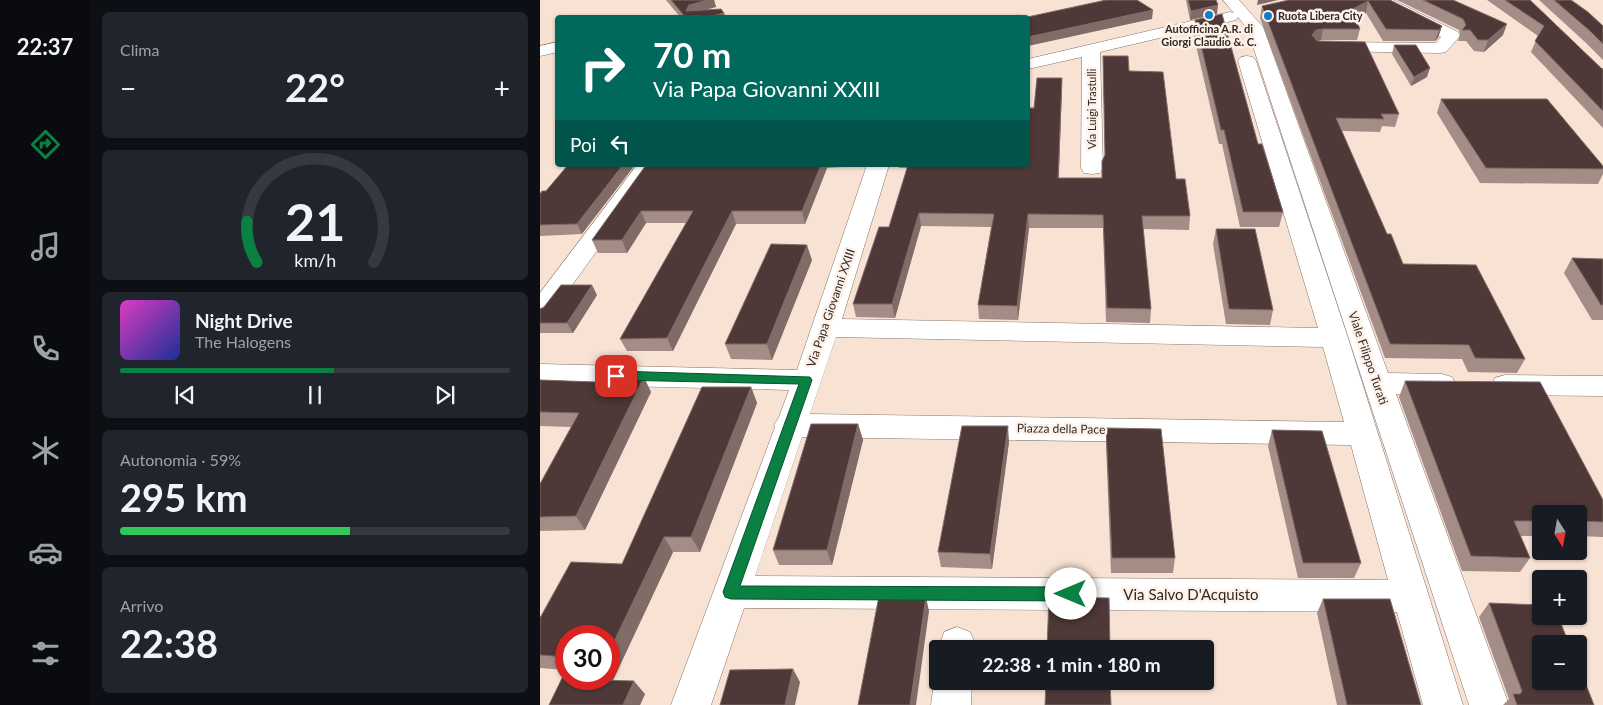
<!DOCTYPE html>
<html lang="it">
<meta charset="utf-8">
<style>
:root{--surface:#171b24;--page:#20242c;--text:#f1f3f6;--muted:#9ea1a6;--line:#363941;--accent:#0b8043}
body{margin:0;font-family:Lato,sans-serif;background:var(--page);color:var(--text);height:100vh;display:flex;flex-direction:column;font-size:19px;white-space:nowrap}
*{box-sizing:border-box;margin:0}
p{font-size:16px;color:var(--muted)}
.icon{flex:none;width:28px;height:28px;fill:none;stroke:currentColor;stroke-width:2;stroke-linecap:round;stroke-linejoin:round}
.map{position:relative;flex:1;overflow:hidden}
.sheet{display:flex;flex-direction:column;gap:12px;padding:12px;background:#0d0f14;width:450px}
.sheet>*{flex:none}
.guide{position:absolute;left:15px;top:15px;width:475px;height:152px;border-radius:5px;box-shadow:0 1px 4px #0004;background:#00695c;color:#fff;overflow:hidden}
.needle{width:32px;rotate:169deg}
.fabs{position:absolute;left:992px;top:505px;display:grid;gap:10px}
.fabs a{display:grid;place-items:center;width:55px;height:55px;border-radius:5px;background:var(--surface);box-shadow:0 1px 4px #0004;font-size:25px}
.speed{position:absolute;left:15px;top:625px;display:flex;gap:10px;font-size:25px;font-weight:700;text-align:center}
.speed>*{display:grid;place-content:center;width:65px;height:65px;border-radius:50%;background:var(--surface);box-shadow:0 1px 4px #0004;line-height:1}
.speed .limit{border:8px solid #d22;background:#fff;color:#111}
.pin{position:absolute;display:grid;place-items:center;width:42px;height:42px;color:#fff;margin:-21px;border-radius:10px;box-shadow:0 2px 8px #0006}
.me{position:absolute;width:55px;margin:-28px;rotate:270deg;stroke-linejoin:round;filter:drop-shadow(0 0 4px #0008)}
.turn{display:flex;align-items:center;gap:18px;height:105px;padding:0 15px;font-size:22px}
.turn .icon{width:65px;height:65px;stroke-width:2.5}
.turn b{display:block;font-size:35px;line-height:42px}
.then{display:flex;align-items:center;height:48px;padding:0 15px;background:#0003;gap:10px;font-size:19px}
.big{font-size:38px;font-weight:700;line-height:1.1}
.sheet .card{flex:1;display:flex;flex-direction:column;justify-content:center;gap:8px;min-width:0;padding:0 18px;border-radius:8px;background:var(--page)}
.sheet .dial{align-items:center;gap:0}
.dial svg{height:130px;overflow:visible;fill:none;stroke:var(--line);stroke-width:7;stroke-linecap:round;text-anchor:middle}
.dial text{fill:var(--text);stroke:none}
.song{display:flex;align-items:center;gap:15px}
.cover{width:60px;height:60px;border-radius:8px;background:linear-gradient(135deg,hsl(310 70% 55%),hsl(230 70% 35%))}
.played{height:5px;border-radius:2px;background:linear-gradient(90deg,var(--accent) 55%,var(--line) 55%)}
.keys{display:flex;justify-content:space-around;direction:ltr}
.heat{display:flex;justify-content:space-between;align-items:center;font-size:28px;direction:ltr}
.charge{height:8px;border-radius:4px;background:linear-gradient(90deg,#34c759 59%,var(--line) 0)}
.trip{position:absolute;left:389px;top:640px;width:285px;height:50px;border-radius:5px;background:var(--surface);box-shadow:0 1px 4px #0004;font-weight:700;line-height:50px;text-align:center}
main{display:flex;flex:1;min-height:0}
.tabs{display:flex;flex-direction:column;width:90px;justify-content:space-around;align-items:center;background:#090b0e;color:var(--muted)}
.tabs .icon{width:35px;height:35px}
.tabs .on{color:var(--accent)}
.tabs b{font-size:22px;color:var(--text)}
.map>svg:first-child{display:block}
.lines{fill:none;stroke-linecap:round;stroke-linejoin:round}
.minor-casing{stroke:#857265;stroke-width:1}
.minor{fill:#fff;fill-rule:evenodd}
.wall{fill:#a38d86;fill-rule:evenodd}
.shaded-wall{fill:#816b67}
.building{fill:#4e3838;stroke:#816b67}
.route{fill:#0b8043;stroke:#07532c}
.poi-dot{fill:#127dc7;stroke:#fef1e9;stroke-width:2}
.labels{text-anchor:middle;stroke-width:5;stroke-linejoin:round;paint-order:stroke}
.far-poi-label{font-size:11px;font-weight:bold;fill:#312924;stroke:#fef1e9;text-anchor:start}
.far-street-label{font-size:11px;fill:#312924;stroke:#fef1e9}
.street-label{font-size:12px;fill:#312924;stroke:#fef1e9}
.near-street-label{font-size:15px;fill:#312924;stroke:#fef1e9}
</style>
<main>
<nav class="tabs">
<b>22:37</b>
<svg class="icon on" aria-label="directions" viewBox="0 0 24 24"><path d="M12 3l9 9-9 9-9-9zM9 14v-3h6M13 9l2 2-2 2"/></svg>
<svg class="icon" aria-label="music" viewBox="0 0 24 24"><path d="M9 18V5l10-2v13"/><circle cx="6" cy="18" r="3"/><circle cx="16" cy="16" r="3"/></svg>
<svg class="icon" aria-label="phone" viewBox="0 0 24 24"><path d="M5 4h4l2 5-3 2q2 4 5 5l2-3 5 2v4C11 20 4 13 5 4z"/></svg>
<svg class="icon" aria-label="climate" viewBox="0 0 24 24"><path d="M12 3v18M4 7l16 10M4 17L20 7"/></svg>
<svg class="icon" aria-label="car" viewBox="0 0 24 24"><path d="M5 17H2v-5l4-1 3-4h7l3 4 3 1v5h-3M9 17h6M6 11h13"/><circle cx="7" cy="17" r="2"/><circle cx="17" cy="17" r="2"/></svg>
<svg class="icon" aria-label="filters" viewBox="0 0 24 24"><path d="M4 7h16M4 17h16"/><circle cx="9" cy="7" r="2"/><circle cx="15" cy="17" r="2"/></svg>
</nav>
<section class="sheet">
<div class="card"><p>Clima</p>
<div class="heat"><a>−</a><b class="big">22°</b><a>+</a></div>
</div>
<div class="card dial"><svg viewBox="0 0 100 80">
<path d="M14 69A42 42 0 1 1 86 69"/>
<path d="M14 69A42 42 0 0 1 8 44" stroke="#0b8043"/>
<text x="50" y="56" font-size="32" font-weight="700">21</text>
<text x="50" y="72" font-size="11">km/h</text>
</svg></div>
<div class="card">
<div class="song"><i class="cover"></i><div><b>Night Drive</b><p>The Halogens</p></div></div>
<div class="played"></div>
<div class="keys"><svg class="icon" aria-label="previous" viewBox="0 0 24 24"><path d="M18 5L8 12l10 7zM5 5v14"/></svg><svg class="icon" aria-label="pause" viewBox="0 0 24 24"><path d="M8 5v14M16 5v14"/></svg><svg class="icon" aria-label="next" viewBox="0 0 24 24"><path d="M6 5l10 7-10 7zM19 5v14"/></svg></div>
</div>
<div class="card"><p>Autonomia · 59%</p><b class="big">295 km</b><div class="charge"></div></div>
<div class="card"><p>Arrivo</p><b class="big">22:38</b></div>
</section>
<div class="map">
<svg width="1063" height="705" viewBox="0 0 1063 705">
<rect width="100%" height="100%" fill="#f8e2d4"/>
<g class="lines">
<!-- minor casing -->
<g class="minor-casing">
<g id="minor">
<polygon points="683,0 699,0 723,27 848,373 902,374 912,377 916,384 912,391 902,394 856,394 969,705 929,705 707,28 698,17 696,20 560,52 563,168 560,173 552,174 544,173 541,168 542,57 488,69 488,59 690,12 694,13"/>
<polygon points="833,0 853,0 918,32 920,36 906,52 900,53 786,51 783,47 786,43 792,42 896,43 901,37 836,3"/>
<polygon points="18,42 18,52 0,56 0,46"/>
<path d="M707 56 713 57 716 61 808 338 923 705H883L857 612 204 608 171 705H131L235 427 234 425 239 417 249 390 0 384V364L257 370 327 165H349L302 319 778 328 698 61 701 57ZM296 337 783 347 804 422 270 414ZM262 437 811 445 848 580 215 576Z"/>
<polygon points="97,165 119,165 9,317 0,320 0,293"/>
<polygon points="965,375 1063,376 1063,396 965,395 955,392 951,385 955,378"/>
<polygon points="417,627 430,632 436,645 435,649 398,650 404,632"/>
<polygon points="398,672 398,681 432,681 431,705 391,705 394,681"/>
</g>
</g>
<!-- minor -->
<use href="#minor" class="minor"/>
</g>
<!-- wall -->
<g class="wall">
<polygon points="126,0 174,0 176,7 165,10 186,18 141,18"/>
<polygon points="646,0 676,0 677,14 650,20"/>
<polygon points="850,0 902,26 898,38 895,41 843,41 826,13 815,18 820,29 817,40 781,40 777,41 859,114 855,127 842,126 840,132 802,131 847,234 863,264 985,359 977,373 928,372 922,359 845,358 720,18 722,6"/>
<polygon points="857,0 913,0 963,35 944,52 934,51 926,41 918,41 920,34 919,30"/>
<polygon points="947,0 990,0 1061,68 1063,69 1063,128 991,52 998,36"/>
<polygon points="999,0 1031,0 1063,26 1063,60 1045,42"/>
<polygon points="655,20 718,144 743,212 739,227 700,227 682,144 679,144 653,33"/>
<polygon points="854,45 887,77 871,86 852,54"/>
<polygon points="563,56 589,71 636,179 650,216 649,230 603,229 611,309 610,323 566,322 563,228 489,228 478,320 439,319 438,305 451,227 381,226 355,318 316,317 313,304 349,227 367,168 359,168 359,165 488,165 494,108 522,78 519,178 562,178 562,161 565,156"/>
<polygon points="901,99 1063,166 1063,174 1058,184 940,183 897,113"/>
<polygon points="28,165 42,234 0,236 0,194 6,191"/>
<polygon points="106,165 304,165 303,167 287,168 265,224 196,224 133,351 87,351 80,339 146,223 106,223 87,253 58,253 52,240"/>
<polygon points="676,229 733,310 730,325 686,324 673,244"/>
<polygon points="1032,258 1063,259 1063,320 1052,320 1024,273"/>
<polygon points="272,260 232,360 191,359 185,344"/>
<polygon points="57,295 33,333 0,333 0,309"/>
<polygon points="0,380 56,382 111,392 45,530 0,531 0,484 31,427 0,426"/>
<polygon points="865,381 1063,500 1063,537 1039,536 1039,514 1001,514 1001,536 981,536 990,558 980,572 922,571 859,397"/>
<path d="M211 387 217 403 160 552H133L73 680 105 694 100 705H9L26 670 0 668V618L82 564ZM26 636 69 679H26Z"/>
<polygon points="318,424 323,440 292,565 239,565 233,550"/>
<polygon points="566,428 635,558 633,573 571,573 566,443"/>
<polygon points="732,430 821,563 814,578 758,578 728,446"/>
<polygon points="469,442 452,569 401,567 398,552"/>
<polygon points="783,599 881,705 797,705 777,613"/>
<polygon points="949,603 1054,705 963,705 969,699 939,617"/>
</g>
<!-- shaded-wall -->
<g class="shaded-wall">
<polygon points="168,0 174,0 176,7 152,13 146,11 149,5"/>
<polygon points="718,0 738,0 717,5"/>
<polygon points="828,1 826,13 808,22 811,10"/>
<polygon points="678,5 677,14 650,20 651,11"/>
<polygon points="613,10 612,19 488,46 488,37"/>
<polygon points="184,13 186,18 164,18"/>
<polygon points="967,24 963,35 944,52 948,40"/>
<polygon points="902,26 898,38 895,41 899,30"/>
<polygon points="783,29 781,40 774,42 772,35 776,30"/>
<polygon points="890,68 887,77 871,86 874,77"/>
<polygon points="522,78 522,90 518,191 518,178"/>
<polygon points="83,165 95,165 42,234 37,224"/>
<polygon points="281,165 286,165 287,168 265,224 262,211"/>
<polygon points="101,211 106,223 87,253 82,240"/>
<polygon points="192,211 196,224 133,351 127,338"/>
<polygon points="379,213 381,226 355,318 352,304"/>
<polygon points="488,214 489,228 478,320 477,306"/>
<polygon points="267,245 272,260 232,360 227,344"/>
<polygon points="52,285 57,295 33,333 27,323"/>
<polygon points="104,377 111,392 45,530 36,516"/>
<polygon points="211,387 217,403 160,552 151,537"/>
<polygon points="318,424 323,440 292,565 287,550"/>
<polygon points="468,426 469,442 452,569 450,554"/>
<polygon points="124,537 133,552 67,693 56,680 56,679 69,679 69,652"/>
<polygon points="386,597 389,611 376,705 370,705"/>
<polygon points="253,669 260,682 255,705 245,705"/>
<polygon points="94,681 105,694 100,705 83,705"/>
</g>
<!-- building -->
<g class="building">
<polygon points="131,0 168,0 149,5 146,11 181,9 184,13 164,18 146,18"/>
<polygon points="566,0 597,0 613,10 488,37 488,18 483,18"/>
<polygon points="648,0 676,0 678,5 651,11"/>
<polygon points="749,0 850,0 902,26 899,30 846,29 828,1 811,10 820,29 783,29 776,30 772,35 777,41 825,42 859,114 841,114 844,119 796,118 847,234 851,234 863,264 936,265 985,359 935,358 929,345 850,344 722,6"/>
<polygon points="883,0 913,0 967,24 948,40 938,40 930,30 922,30 926,25 923,19"/>
<polygon points="965,0 990,0 1061,68 1063,69 1063,111 995,41 1004,26"/>
<polygon points="1014,0 1031,0 1048,12 1063,26 1063,44 1050,31"/>
<polygon points="682,14 718,144 722,144 743,212 703,212 684,130 681,130 655,20"/>
<polygon points="478,15 482,18 467,18"/>
<polygon points="854,45 876,45 890,68 874,77"/>
<polygon points="563,56 588,56 589,71 623,72 636,179 645,179 650,216 602,216 611,309 567,308 563,215 488,214 477,306 438,305 454,214 379,213 352,304 313,304 339,227 349,227 368,165 488,165 488,108 494,108 497,78 522,78 518,178 562,178 562,161 565,155"/>
<polygon points="901,99 1007,99 1063,166 1063,169 946,168"/>
<polygon points="28,165 83,165 37,224 0,225 0,194 2,191 6,191"/>
<polygon points="106,165 281,165 262,211 192,211 127,338 80,339 153,211 101,211 82,240 52,240"/>
<polygon points="676,229 715,229 733,310 689,309"/>
<polygon points="231,244 267,245 227,344 185,344"/>
<polygon points="1032,258 1063,259 1063,305 1061,305"/>
<polygon points="21,285 52,285 27,323 0,323 0,309 4,307"/>
<polygon points="104,377 36,516 0,517 0,484 39,413 0,412 0,380 56,382 58,378"/>
<polygon points="865,381 1000,382 1063,500 1063,522 1039,521 1039,514 1001,514 1001,521 974,521 990,558 931,556"/>
<polygon points="162,387 211,387 151,537 124,537 69,652 69,636 26,636 26,657 0,655 0,618 31,562 82,564"/>
<polygon points="271,424 318,424 287,550 233,550"/>
<polygon points="422,426 468,426 450,554 398,552"/>
<polygon points="566,428 621,429 635,558 572,558"/>
<polygon points="732,430 782,431 821,563 763,563"/>
<polygon points="339,596 386,597 370,705 318,705"/>
<polygon points="509,597 569,598 570,649 507,649"/>
<polygon points="783,599 850,599 881,705 807,705"/>
<polygon points="949,603 1001,605 1001,616 1018,616 1029,644 1001,644 1001,681 1039,681 1039,667 1054,705 977,705 973,694 980,694 982,691"/>
<polygon points="253,669 245,705 180,705 190,670"/>
<polygon points="26,670 26,679 56,679 56,680 94,681 83,705 9,705"/>
<polygon points="506,681 570,681 571,705 505,705"/>
</g>
<!-- route -->
<polygon class="route" points="76,371 270,377 272,380 200,586 531,587 536,589 538,594 536,599 531,601 191,599 185,597 183,592 259,384 76,380 70,376"/>
<!-- markers -->
<g class="poi-dot">
<circle cx="669" cy="15" r="5"/>
<circle cx="728" cy="16" r="5"/>
</g>
<g class="labels">
<!-- far-poi labels -->
<g class="far-poi-label">
<text x="738" y="20">Ruota Libera City</text>
<text x="669" y="33" text-anchor="middle">Autofficina A.R. di<tspan x="669" dy="13">Giorgi Claudio &amp;. C.</tspan></text>
</g>
<!-- far-street labels -->
<g class="far-street-label">
<text transform="translate(552 109) rotate(-90)" y="4">Via Luigi Trastulli</text>
</g>
<!-- street labels -->
<g class="street-label">
<text transform="translate(291 308) rotate(-71)" y="4">Via Papa Giovanni XXIII</text>
<text transform="translate(828 358) rotate(71)" y="4">Viale Filippo Turati</text>
<text transform="translate(521 429) rotate(1)" y="4">Piazza della Pace</text>
</g>
<!-- near-street labels -->
<g class="near-street-label">
<text x="651" y="600">Via Salvo D'Acquisto</text>
</g>
</g>
</svg>
<div class="fabs">
<a><svg class="needle" viewBox="-14 -14 28 28"><path d="M0-13l5 13h-10z" fill="#e53935"/><path d="M0 13l5-13h-10z" fill="#9ea1a6"/></svg></a>
<a>+</a>
<a>−</a>
</div>
<div class="speed"><div class="limit">30</div></div>
<div class="pin" style="left:76px;top:376px;background:#d93025"><svg class="icon" aria-label="arrive" viewBox="0 0 24 24"><path d="M6 21V4h12l-3 4 3 4H6"/></svg></div>
<svg class="me" style="left:531px;top:594px" viewBox="-20 -20 40 40"><circle r="19" fill="#fff"/><path d="M0-13L10 11 0 6-10 11z" fill="#0b8043"/></svg>
<div class="trip">22:38 · 1 min · 180 m</div>
<div class="guide">
<div class="turn"><svg class="icon" aria-label="right" viewBox="0 0 24 24"><path d="M7 20v-9h11M14 6l5 5-5 5"/></svg><div><b>70 m</b>Via Papa Giovanni XXIII</div></div>
<div class="then">Poi<svg class="icon" aria-label="left" viewBox="0 0 24 24"><path d="M17 20v-9H6M10 6l-5 5 5 5"/></svg></div>
</div>
</div>
</main>
